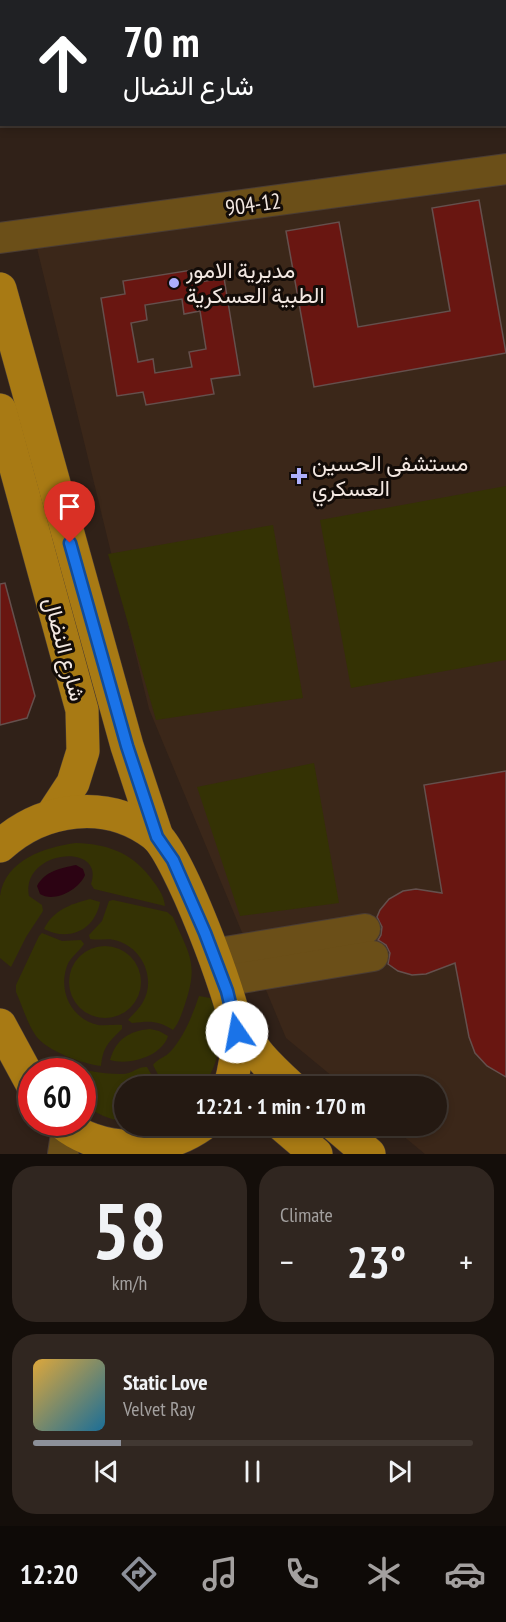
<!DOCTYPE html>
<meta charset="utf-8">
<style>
:root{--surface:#241912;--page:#302620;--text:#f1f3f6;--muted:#a3a09f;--line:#413832;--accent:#8c9099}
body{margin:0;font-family:"PT Sans Narrow",Vazirmatn,sans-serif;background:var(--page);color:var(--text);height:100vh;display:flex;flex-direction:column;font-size:22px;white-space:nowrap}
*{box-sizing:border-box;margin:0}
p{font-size:20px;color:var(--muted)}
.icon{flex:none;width:33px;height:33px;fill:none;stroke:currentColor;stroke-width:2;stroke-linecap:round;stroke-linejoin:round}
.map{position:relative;height:1154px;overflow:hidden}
.details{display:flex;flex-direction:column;gap:12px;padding:12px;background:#140e0a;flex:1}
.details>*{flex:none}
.hud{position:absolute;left:0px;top:0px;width:507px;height:126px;box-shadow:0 3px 9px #0003,0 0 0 2px var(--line);background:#202124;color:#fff;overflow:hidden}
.speed{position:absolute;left:18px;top:1058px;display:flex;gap:12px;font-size:30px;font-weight:700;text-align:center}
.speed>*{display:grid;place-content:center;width:78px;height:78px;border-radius:50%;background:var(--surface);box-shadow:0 3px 9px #0003,0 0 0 2px var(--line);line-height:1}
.speed .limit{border:9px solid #d22;background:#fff;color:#111}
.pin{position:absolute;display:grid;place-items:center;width:51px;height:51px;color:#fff;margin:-62px -26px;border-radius:50% 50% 50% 0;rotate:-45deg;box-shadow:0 0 6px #0007}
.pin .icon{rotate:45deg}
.me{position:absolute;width:66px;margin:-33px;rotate:348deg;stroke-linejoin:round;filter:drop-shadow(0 0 4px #0008)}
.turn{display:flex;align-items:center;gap:21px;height:126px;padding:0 24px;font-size:27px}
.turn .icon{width:78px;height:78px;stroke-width:2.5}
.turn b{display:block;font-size:42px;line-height:51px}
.big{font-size:45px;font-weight:800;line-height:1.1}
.details .tile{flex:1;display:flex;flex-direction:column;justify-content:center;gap:9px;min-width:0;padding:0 21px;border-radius:24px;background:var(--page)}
.details .dial{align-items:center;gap:0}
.dial b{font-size:78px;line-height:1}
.song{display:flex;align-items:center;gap:18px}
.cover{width:72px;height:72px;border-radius:9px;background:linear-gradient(135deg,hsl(40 70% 55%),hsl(200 70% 35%))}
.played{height:6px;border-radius:3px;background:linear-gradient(90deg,var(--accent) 20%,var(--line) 20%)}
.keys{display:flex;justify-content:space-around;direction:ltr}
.heat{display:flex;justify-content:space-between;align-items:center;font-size:33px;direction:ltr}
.details .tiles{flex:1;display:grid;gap:12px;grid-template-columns:1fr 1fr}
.tile:last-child{grid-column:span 2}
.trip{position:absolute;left:114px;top:1076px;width:333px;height:60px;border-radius:30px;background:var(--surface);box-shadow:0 3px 9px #0003,0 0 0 2px var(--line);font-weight:800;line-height:60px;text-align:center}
.tabs{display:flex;height:96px;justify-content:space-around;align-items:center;background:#0e0a07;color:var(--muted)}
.tabs .icon{width:42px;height:42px}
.tabs .on{color:var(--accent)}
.tabs b{font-size:27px;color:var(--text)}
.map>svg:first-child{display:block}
.built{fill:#3b2719}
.green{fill:#343204}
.water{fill:#2c0313}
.building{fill:#691611;stroke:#65504d;stroke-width:1.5;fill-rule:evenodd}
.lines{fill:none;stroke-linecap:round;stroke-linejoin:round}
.minor-casing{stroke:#4b3d34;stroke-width:32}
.major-casing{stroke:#4b3d34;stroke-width:34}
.minor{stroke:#6b4f18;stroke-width:30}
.major{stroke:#a87a14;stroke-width:33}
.route-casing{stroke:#114b97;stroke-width:15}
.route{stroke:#1a73e8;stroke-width:10}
.poi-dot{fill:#adaffb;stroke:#130c08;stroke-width:2}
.labels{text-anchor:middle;stroke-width:6;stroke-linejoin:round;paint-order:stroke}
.street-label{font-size:22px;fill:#f3e8e2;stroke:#130c08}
.poi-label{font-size:22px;fill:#f3e8e2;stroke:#130c08;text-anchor:start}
</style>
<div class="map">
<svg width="506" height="1154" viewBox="0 0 506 1154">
<rect width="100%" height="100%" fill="#302118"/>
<!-- built -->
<polygon class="built" points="506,184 506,1154 425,1154 390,1125 436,1125 436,1086 344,1086 286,1038 149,709 36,244"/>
<!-- green -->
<g class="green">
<polygon points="506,486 506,660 351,688 320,520"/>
<polygon points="273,525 303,698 156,720 108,554"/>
<polygon points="314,763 339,903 240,916 197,787"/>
<path d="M76 843C106 844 131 852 150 877 157 886 164 895 165 906L94 889 91 884C106 841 20 850 29 896L42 905 43 911 26 937 11 967 0 958C0 938 0 916 0 896 5 860 45 847 76 843Z"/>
<path d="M90 899 100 902C95 930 69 942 44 929 53 910 71 904 90 899Z"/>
<path d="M113 900 167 912 173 917C189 954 199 963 185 1004 182 1013 179 1023 173 1030 157 1020 150 1021 132 1023L128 1020C133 1014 139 1009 143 1002 156 979 143 949 118 941 109 937 100 941 90 939L89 935 102 921 109 901Z"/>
<path d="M42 933 62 941 81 940 84 944C79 952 70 957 67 966 58 991 71 1019 98 1025 106 1026 114 1024 122 1025V1029C109 1042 103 1046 101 1066 83 1064 47 1051 36 1036 27 1023 22 1005 16 992V985L39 936Z"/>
<circle cx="105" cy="982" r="36"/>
<path d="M199 996 210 998C225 1027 222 1060 203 1086H164L153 1065C157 1059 166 1057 171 1051 185 1035 192 1016 199 996Z"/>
<path d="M150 1029 159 1031 168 1036C162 1056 129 1066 110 1060 116 1039 129 1031 150 1029Z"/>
<path d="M60 1064C80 1069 100 1074 121 1074 131 1075 138 1066 147 1067L151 1074 154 1086H124V1121C109 1120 95 1113 83 1104L82 1071H57Z"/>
</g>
<!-- water -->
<path class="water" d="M76 865 83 869 85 875C79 890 54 903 40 894L37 886C45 871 61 868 76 865Z"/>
<!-- building -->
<g class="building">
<polygon points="479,200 506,353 314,387 286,231 339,222 358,327 450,311 432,208"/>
<path d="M198 269 200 282 224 278 240 375 211 379 214 394 146 405 143 392 117 396 101 298 125 294 123 281ZM182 299 184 314 200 311 206 349 189 352 192 367 155 373 153 359 138 362 131 323 147 320 145 305Z"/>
<polygon points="5,583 35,696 27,718 0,725 0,584"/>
<polygon points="506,771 506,1077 487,1066 475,1053 469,1037 455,963 426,974 412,975 398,971 388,964 390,953 386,945 378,940 381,935 382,927 377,917 380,910 389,899 403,891 416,889 442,893 424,785"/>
</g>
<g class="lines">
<!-- minor casing -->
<g class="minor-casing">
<g id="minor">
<polyline points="323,2 334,0"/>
<polyline points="0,46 2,46"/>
<polyline points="0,238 506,169"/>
<polyline points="213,954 365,929"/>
<polyline points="223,981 373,956"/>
<polyline points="63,1154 67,1128"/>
</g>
</g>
<!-- major casing -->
<g class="major-casing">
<g id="major">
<polyline points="0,289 127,746 157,837"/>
<polyline points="0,410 82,710 83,751 73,783 52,815"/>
<path d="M0 846C43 807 107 798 155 835 179 855 233 998 237 1032 238 1051 235 1068 230 1086"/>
<path d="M236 1021C250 1048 268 1066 290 1086"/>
<polyline points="0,1025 32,1084"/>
<path d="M61 1122C100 1154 161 1154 202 1125"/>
<polyline points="282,1125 316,1154"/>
<polyline points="335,1125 369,1154"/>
</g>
</g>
<!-- minor -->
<use href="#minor" class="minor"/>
<!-- major -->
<use href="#major" class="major"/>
</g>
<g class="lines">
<!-- route casing -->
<g class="route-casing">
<polyline id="route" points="70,543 127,746 157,837 173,860 205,933 227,991 237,1032"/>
</g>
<!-- route -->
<use href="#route" class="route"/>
</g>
<!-- markers -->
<g class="poi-dot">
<circle cx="174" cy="283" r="6"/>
<path d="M296 467h6v6h6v6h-6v6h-6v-6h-6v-6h6z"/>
</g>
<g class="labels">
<!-- street labels -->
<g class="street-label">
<text transform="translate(253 204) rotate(-8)" y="8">904-12</text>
<text transform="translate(65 649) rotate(75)" y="8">شارع النضال</text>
</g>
<!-- poi labels -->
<g class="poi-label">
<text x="186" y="278">مديرية الامور<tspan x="186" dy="25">الطبية العسكرية</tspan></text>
<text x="312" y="471">مستشفى الحسين<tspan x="312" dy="25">العسكري</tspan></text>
</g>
</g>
</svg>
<div class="speed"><div class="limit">60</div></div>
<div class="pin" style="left:70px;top:543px;background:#d93025"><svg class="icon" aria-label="arrive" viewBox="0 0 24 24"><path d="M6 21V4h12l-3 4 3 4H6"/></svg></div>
<svg class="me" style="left:237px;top:1032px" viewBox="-20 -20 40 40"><circle r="19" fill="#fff"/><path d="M0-13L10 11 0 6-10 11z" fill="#1a73e8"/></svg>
<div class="trip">12:21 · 1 min · 170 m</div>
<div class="hud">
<div class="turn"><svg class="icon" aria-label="ahead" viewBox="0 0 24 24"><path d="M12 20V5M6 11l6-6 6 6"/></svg><div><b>70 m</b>شارع النضال</div></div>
</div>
</div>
<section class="details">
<div class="tiles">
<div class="tile dial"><b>58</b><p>km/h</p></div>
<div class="tile"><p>Climate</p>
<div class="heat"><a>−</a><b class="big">23°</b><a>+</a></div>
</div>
<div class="tile">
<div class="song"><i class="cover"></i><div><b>Static Love</b><p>Velvet Ray</p></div></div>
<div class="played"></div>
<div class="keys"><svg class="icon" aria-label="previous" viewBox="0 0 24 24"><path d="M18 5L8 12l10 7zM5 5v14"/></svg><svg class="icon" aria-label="pause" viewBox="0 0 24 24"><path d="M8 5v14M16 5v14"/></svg><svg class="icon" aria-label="next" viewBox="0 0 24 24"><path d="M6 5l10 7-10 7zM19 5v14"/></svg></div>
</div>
</div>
</section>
<nav class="tabs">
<b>12:20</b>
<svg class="icon on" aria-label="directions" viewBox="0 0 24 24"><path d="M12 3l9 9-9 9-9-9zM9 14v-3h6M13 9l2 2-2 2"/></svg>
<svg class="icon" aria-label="music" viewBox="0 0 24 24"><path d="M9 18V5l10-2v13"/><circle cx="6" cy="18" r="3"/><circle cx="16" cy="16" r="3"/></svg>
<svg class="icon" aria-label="phone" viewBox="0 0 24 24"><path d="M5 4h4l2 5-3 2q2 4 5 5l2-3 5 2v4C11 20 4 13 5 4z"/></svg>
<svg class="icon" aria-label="climate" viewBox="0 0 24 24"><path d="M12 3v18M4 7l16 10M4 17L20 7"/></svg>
<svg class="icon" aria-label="car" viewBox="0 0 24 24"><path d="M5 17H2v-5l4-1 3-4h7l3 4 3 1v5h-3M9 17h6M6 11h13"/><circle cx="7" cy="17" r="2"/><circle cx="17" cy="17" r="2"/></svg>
</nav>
